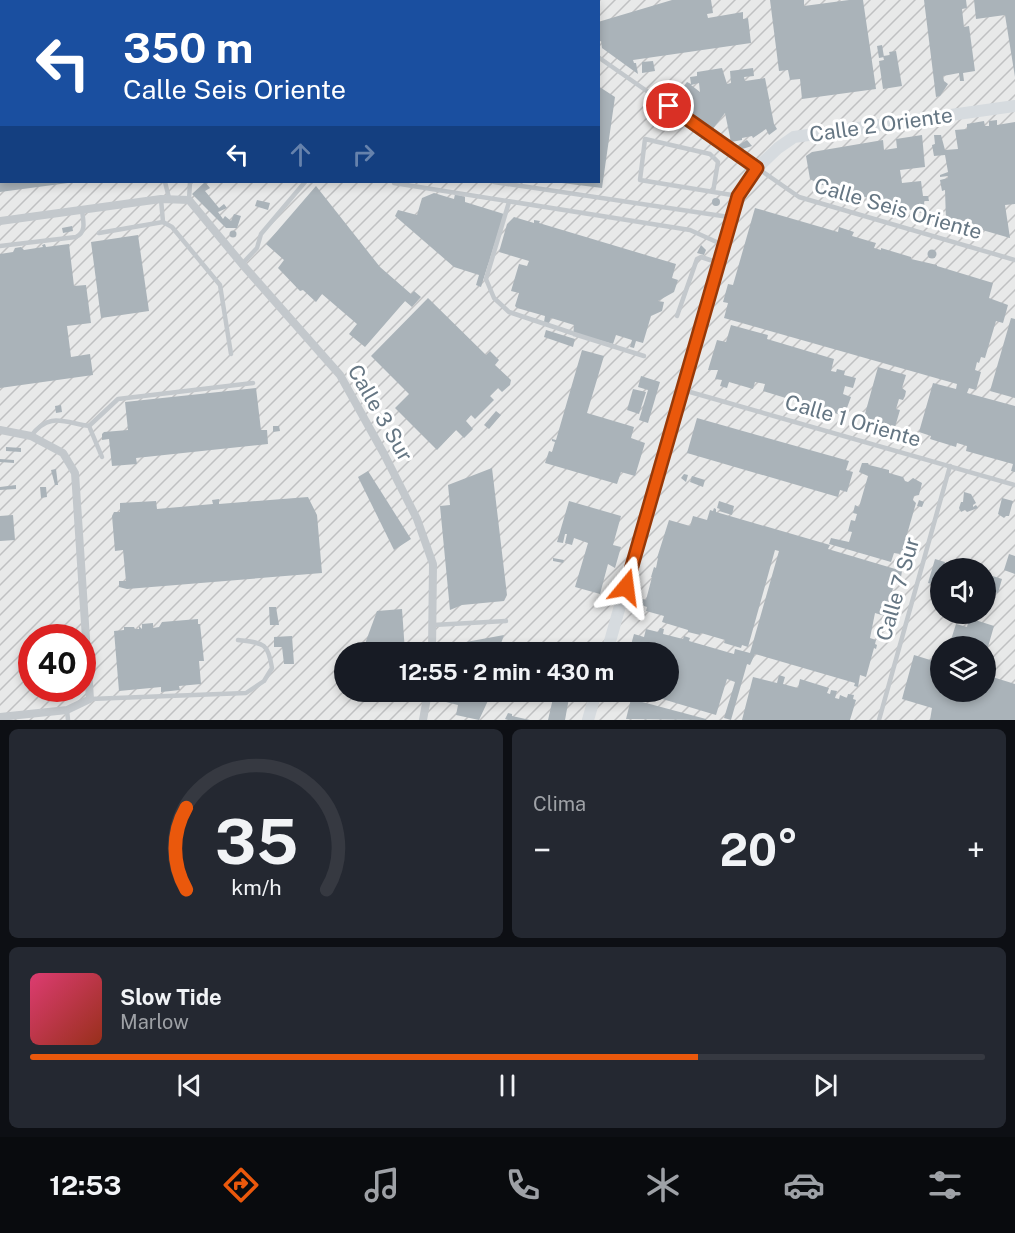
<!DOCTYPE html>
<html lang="es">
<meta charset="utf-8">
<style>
:root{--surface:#171b24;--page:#242831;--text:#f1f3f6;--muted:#9ea1a6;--line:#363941;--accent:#ea580c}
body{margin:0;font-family:"Public Sans",sans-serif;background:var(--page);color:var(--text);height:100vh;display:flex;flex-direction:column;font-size:22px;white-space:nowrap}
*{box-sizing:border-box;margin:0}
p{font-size:20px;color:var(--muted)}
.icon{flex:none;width:33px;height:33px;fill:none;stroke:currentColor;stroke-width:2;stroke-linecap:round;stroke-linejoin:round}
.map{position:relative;height:720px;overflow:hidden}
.drawer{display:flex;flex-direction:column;gap:9px;padding:9px;background:#0d0f14;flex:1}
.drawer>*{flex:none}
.top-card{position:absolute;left:0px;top:0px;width:600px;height:183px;box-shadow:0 3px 9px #0003;background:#1a4fa0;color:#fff;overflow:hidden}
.fabs{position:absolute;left:930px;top:558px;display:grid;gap:12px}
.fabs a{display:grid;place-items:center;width:66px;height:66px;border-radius:50%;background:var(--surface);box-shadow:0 3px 9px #0003;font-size:30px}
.speed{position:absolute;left:18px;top:624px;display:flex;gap:12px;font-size:30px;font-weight:700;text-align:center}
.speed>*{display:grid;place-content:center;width:78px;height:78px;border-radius:50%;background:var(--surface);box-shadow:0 3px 9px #0003;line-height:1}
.speed .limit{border:9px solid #d22;background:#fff;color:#111}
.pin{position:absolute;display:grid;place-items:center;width:51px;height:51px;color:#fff;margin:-26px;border:3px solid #fff;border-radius:50%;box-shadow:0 2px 6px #0007}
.me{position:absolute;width:66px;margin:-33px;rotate:16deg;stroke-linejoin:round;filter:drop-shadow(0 0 4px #0008)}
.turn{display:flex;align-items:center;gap:21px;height:126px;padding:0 24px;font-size:27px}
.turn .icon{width:78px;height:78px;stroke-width:2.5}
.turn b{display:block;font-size:42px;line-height:51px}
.lanes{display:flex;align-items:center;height:57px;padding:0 24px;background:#0003;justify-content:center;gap:30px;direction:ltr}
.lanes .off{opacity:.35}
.big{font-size:45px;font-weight:700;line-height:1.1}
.drawer .card{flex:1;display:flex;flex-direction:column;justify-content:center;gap:9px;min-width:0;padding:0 21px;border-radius:9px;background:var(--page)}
.drawer .dial{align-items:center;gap:0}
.dial svg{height:156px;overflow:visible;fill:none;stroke:var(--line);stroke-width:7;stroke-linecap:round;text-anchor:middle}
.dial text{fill:var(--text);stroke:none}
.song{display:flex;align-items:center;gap:18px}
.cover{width:72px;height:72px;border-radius:9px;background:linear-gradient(135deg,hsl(340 70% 55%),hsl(10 70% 35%))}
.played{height:6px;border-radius:3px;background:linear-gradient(90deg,var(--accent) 70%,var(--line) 70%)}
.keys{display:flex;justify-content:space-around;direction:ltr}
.heat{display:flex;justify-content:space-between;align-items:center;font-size:33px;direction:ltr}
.drawer .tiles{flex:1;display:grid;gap:9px;grid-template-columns:1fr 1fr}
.card:last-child{grid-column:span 2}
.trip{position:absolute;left:334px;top:642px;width:345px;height:60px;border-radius:30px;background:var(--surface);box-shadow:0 3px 9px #0003;font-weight:700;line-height:60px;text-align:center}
.tab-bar{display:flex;height:96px;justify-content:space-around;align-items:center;background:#090b0e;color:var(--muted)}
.tab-bar .icon{width:42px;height:42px}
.tab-bar .active{color:var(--accent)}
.tab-bar b{font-size:27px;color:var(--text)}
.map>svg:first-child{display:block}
.industrial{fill:url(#industrial-furrows);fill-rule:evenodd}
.building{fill:#aab3b9;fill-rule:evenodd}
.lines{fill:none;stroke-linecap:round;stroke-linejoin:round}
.lane{stroke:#c3c8cc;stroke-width:4.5}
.street{stroke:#c3c8cc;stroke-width:8}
.secondary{stroke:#d6dbdf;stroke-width:12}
.route-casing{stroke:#983908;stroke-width:15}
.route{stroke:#ea580c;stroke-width:10}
.labels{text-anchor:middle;stroke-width:6;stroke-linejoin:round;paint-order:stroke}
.street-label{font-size:21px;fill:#657683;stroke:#fff}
</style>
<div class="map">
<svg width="1015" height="720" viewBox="0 0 1015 720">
<defs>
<pattern id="industrial-furrows" width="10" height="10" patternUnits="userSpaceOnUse" patternTransform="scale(1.5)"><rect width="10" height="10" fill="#e8e9e9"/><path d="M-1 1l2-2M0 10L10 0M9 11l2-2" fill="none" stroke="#c0c1c2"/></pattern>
</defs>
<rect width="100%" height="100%" fill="#fafaf8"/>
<!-- industrial -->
<path class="industrial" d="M0 0H1015V720H0ZM2 2H598V182H2ZM940 568H986V614H940ZM32 638H82V688H32ZM940 646H986V692H940ZM345 652H669V692H345Z"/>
<!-- building -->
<g class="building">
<polygon points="672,0 711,0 713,13 707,14 708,18 743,12 743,19 748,18 751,43 633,60 634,63 636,63 638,74 602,48 601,41 598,42 598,22"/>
<polygon points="770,0 804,0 804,6 849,0 863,0 876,89 802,99 800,79 790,80 788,70 779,71"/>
<polygon points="924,0 966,0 967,8 962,9 964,27 969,26 975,71 963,73 964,81 960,81 959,73 943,76 944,81 948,84 940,96 936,97"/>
<polygon points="974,0 1015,0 1015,77 1005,15 976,19"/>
<polygon points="882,45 884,57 879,58 877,46"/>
<polygon points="896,51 902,86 883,89 879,61 884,60 883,56 890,55 889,52"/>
<polygon points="653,61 655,71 642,73 642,62"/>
<path d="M722 68 727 84 731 83 730 71 753 68 754 76 744 77 745 81 765 78 774 124 777 129 769 135 766 129 753 138 752 136 742 138V140L731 142 725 113 712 130 673 100 687 82 691 84 690 77 697 76V72ZM699 83 700 92 691 85Z"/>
<polygon points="598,86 615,97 602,188 562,183 598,182"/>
<polygon points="997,120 997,125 1015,122 1015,204 1005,205 1010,238 972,227 967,229 965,226 953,222 952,225 950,224 950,221 946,220 945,190 942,191 940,180 948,178 948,176 940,177 940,175 948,172 945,155 934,156 932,145 935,144 934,135 941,135 945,150 958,149 955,130 967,129 967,124 984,121 985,126 989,126 989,121"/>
<polygon points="922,135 925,167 900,170 902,183 921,181 923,196 928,196 929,201 924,201 925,214 819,184 816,185 817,183 810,179 806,156 812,152 883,140 884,150 897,148 896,139"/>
<polygon points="747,140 752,146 739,150 735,147"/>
<polygon points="0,182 68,182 68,183 0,192"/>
<polygon points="205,182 210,188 205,191 219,208 224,204 227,208 218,212 223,219 225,216 231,221 234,214 241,216 237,228 226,228 192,194"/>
<polygon points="316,186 380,267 411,294 414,291 421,297 412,307 405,301 365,347 349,334 357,324 322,294 316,302 303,290 300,291 278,268 284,260 266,244"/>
<polygon points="434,193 454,199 455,194 465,197 465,202 504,214 481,287 476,285 479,275 454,267 395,216 398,210 417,215 422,198"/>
<circle cx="716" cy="202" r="4"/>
<polygon points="257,200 270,203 268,210 255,206"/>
<polygon points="755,208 838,232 839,227 854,232 852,236 876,243 874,248 881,250 881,248 911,257 911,259 937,265 937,266 993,283 989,298 1008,305 1003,323 996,321 985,358 981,357 979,363 977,362 975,370 981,372 976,390 969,388 967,393 1015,406 1015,472 1011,471 1013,464 966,451 967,446 957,443 956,447 930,439 931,436 919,432 933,383 956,389 957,384 724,318 728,303 723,302 728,284 733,285"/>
<polygon points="514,217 534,223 534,220 540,221 539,223 676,264 672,278 678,280 674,292 658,301 664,302 662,311 651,316 643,343 636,341 634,348 630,347 632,340 616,335 613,344 574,333 573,337 574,325 551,318 549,323 544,322 545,316 517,308 515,306 519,293 511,291 519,264 527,266 529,261 499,252 507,224"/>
<polygon points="72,226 73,231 63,233 62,228"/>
<circle cx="233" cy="234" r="3.5"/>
<polygon points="138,235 149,311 101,318 91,242"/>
<polygon points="45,244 46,247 69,244 74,286 86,285 91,323 67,326 71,357 90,354 93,375 0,388 0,254 13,252 15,248 21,247 24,250 43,247 42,245"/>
<polygon points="701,245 706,250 704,255 697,253"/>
<circle cx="932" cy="254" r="4.5"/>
<polygon points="428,298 486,355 490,351 499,360 495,365 511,380 510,385 502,392 498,388 490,396 494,400 475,419 471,415 466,421 473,429 464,438 456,430 437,450 395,408 409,394 371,356"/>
<polygon points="1011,318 1015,319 1015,398 990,391"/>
<polygon points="731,325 768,335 767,339 834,359 831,371 836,372 837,369 845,371 844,375 856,378 853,388 845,386 843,394 851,397 844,416 763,391 765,384 755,382 753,389 729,382 727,388 720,386 722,380 715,379 718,370 708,370 717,340 726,342"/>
<polygon points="546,330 575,339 573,347 544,337"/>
<polygon points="582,350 604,356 587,413 634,427 631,438 645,443 635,476 621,472 617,484 545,463 549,451 552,452 555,442 552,441 552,439 556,440"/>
<polygon points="878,367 906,375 902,388 906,391 905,396 903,400 899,399 896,409 900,410 895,427 891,425 890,428 863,421"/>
<polygon points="641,376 660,382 648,423 639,420 648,390 638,387"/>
<polygon points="256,388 261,430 267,430 268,444 136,458 137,464 112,466 109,439 102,440 102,434 104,432 128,430 125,402"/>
<polygon points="633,389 646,392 639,414 627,410"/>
<polygon points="61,405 62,412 56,413 55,406"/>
<polygon points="496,411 501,415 489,429 484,425"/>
<polygon points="697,418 849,461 846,470 853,472 847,492 840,490 838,497 687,453"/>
<polygon points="273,426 279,426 280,431 273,432"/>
<polygon points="6,447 21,448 21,452 6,451"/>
<polygon points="0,459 14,460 14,463 0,462"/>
<polygon points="862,463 868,463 869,465 889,470 889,473 903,477 905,481 908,482 913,478 922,483 919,495 914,496 913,500 916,503 906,538 911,539 907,552 902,550 900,554 894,553 891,562 829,544 831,538 849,542 852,532 848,531 851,520 855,521 857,514 853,513 855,505 859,507 868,476 859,472"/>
<polygon points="492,468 507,595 504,601 462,605 450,610 440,506 450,505 448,485"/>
<polygon points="56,469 58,485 55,485 51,470"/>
<polygon points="368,471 411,539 394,550 358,477"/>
<polygon points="684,474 688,475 686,482 681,478"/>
<polygon points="692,476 705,480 703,487 690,482"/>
<polygon points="16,485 16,489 0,490 0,487"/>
<polygon points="40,487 46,487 47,497 41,498"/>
<polygon points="964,492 971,494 976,503 973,505 973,507 976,505 978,508 967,512 965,510 961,512 959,508 961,502 963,502"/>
<polygon points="308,497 317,515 322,573 127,589 119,587 119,581 126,581 123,550 115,551 112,516 114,512 120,512 120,503 156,501 157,509 213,504 212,500 219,499 219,504"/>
<polygon points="1002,498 1013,501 1009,516 1006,516 1004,518 998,514"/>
<polygon points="919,500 924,502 922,507 917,506"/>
<polygon points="569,501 621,516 613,545 621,547 615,568 608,564 600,594 575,587 588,543 574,538 572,545 565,543 567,534 565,534 563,543 557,542"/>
<polygon points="719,501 734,506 732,515 719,511 720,509 717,508"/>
<polygon points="714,508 716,509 716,512 830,545 828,549 902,571 901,577 897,575 885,616 875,613 870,638 876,640 875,644 877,645 876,649 874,648 866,677 860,675 858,687 854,686 855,683 755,654 750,665 747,664 731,720 724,718 735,682 727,679 716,715 659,698 661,692 669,692 669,652 629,652 634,634 644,637 646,629 658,632 660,628 664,629 663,634 683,639 684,636 690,638 689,641 734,654 735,649 750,653 779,551 775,550 748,647 742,645 741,648 724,643 725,640 701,633 700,635 688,632 688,630 662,622 664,616 646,611 647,607 641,605 643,599 646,600 652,577 651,577 654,567 656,568 658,558 657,558 669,520 690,526 693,516 707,520 710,510 713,511"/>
<polygon points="13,515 15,540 0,541 0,516"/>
<polygon points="1009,554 1015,556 1015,574 1004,570"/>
<polygon points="553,558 564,560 563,563 553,561"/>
<polygon points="935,559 945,562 943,568 940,568 940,586 928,583"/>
<polygon points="946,562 965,568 944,568"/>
<polygon points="986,574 1002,579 998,593 986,590"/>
<polygon points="269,607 276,607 279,625 270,625"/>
<polygon points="402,609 405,652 362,652 377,611"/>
<polygon points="969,618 994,626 986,654 986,646 949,646 956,624 967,627"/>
<polygon points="198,619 198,624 200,624 204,661 199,661 201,684 179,686 180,690 161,692 161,687 119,691 114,631 124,630 124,627 134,627 135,629 139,629 139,626 142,629 142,624 153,623 153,628 159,627 162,622"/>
<polygon points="504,635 498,652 463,652 466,642"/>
<polygon points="292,636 294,664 284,664 282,647 274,647 274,637"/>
<polygon points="565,644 589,651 588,652 563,652"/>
<polygon points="914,655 940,663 940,692 986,692 986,675 1015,684 1015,720 930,720 932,708 902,699"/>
<polygon points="779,675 785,677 783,684 798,688 800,679 829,688 827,693 830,694 831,690 837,691 835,698 839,699 840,695 847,698 848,694 854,695 853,699 856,700 850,720 742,720 753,677 777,683"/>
<polygon points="440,692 492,692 479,720 456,715 458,705 438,700"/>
<polygon points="607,693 622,697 620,701 606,697"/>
<polygon points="554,694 569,698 565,720 548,720"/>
<polygon points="631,699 706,719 706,720 626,719"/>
<polygon points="508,713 512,714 512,716 530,720 508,720 505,719"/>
</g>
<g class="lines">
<!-- lane -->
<g class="lane">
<polyline points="214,2 215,0"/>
<polyline points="598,57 799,197 1015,260"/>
<polyline points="165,182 169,198"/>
<polyline points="494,182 729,217"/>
<polyline points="394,183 690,230 721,244"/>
<polyline points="713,192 718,162 710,154 645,139 640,180 738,196"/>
<polyline points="161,199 163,222 172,227 220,285 231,354"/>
<polyline points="189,200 190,182"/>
<polyline points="509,202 486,279 494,298 509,312 572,333"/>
<polyline points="99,233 163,222"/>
<path d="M0 246 76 237C87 232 83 220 82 210"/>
<polyline points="242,264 257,248 261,234 305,182"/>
<polyline points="677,316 697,259 701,257 716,262"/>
<polyline points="574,334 644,356"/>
<polyline points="683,390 1015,485"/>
<polyline points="89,426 118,399 253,383"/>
<path d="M31 436C49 412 63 422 89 426L102 457"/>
<polyline points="433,625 506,621"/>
<path d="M90 699 246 693 264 681 272 668C268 642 263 643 238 640"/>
<polyline points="67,710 68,720"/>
<polyline points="879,720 950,466"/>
</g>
<!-- street -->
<g class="street">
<polyline points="0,221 161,199 189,200 242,264 340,375 384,454 417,519 433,564 432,652"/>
<polyline points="0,430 31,436 63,453 75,473 90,699 67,710 0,717"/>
<polyline points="423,720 428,692"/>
</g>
<!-- secondary -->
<g class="secondary">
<polyline points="607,652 681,389 738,196 757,168 778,148 794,137 1015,106"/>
<polyline points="588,720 596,692"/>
</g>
</g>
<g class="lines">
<!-- route casing -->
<g class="route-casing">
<polyline id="route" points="626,587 738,196 757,168 669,106"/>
</g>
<!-- route -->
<use href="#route" class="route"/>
</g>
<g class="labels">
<!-- street labels -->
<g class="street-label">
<text transform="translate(881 125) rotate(-8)" y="7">Calle 2 Oriente</text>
<text transform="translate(898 209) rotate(16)" y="7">Calle Seis Oriente</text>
<text transform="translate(380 413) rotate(60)" y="7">Calle 3 Sur</text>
<text transform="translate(853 421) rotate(16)" y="7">Calle 1 Oriente</text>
<text transform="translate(898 589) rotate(-74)" y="7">Calle 7 Sur</text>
</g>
</g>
</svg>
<div class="fabs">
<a><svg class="icon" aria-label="sound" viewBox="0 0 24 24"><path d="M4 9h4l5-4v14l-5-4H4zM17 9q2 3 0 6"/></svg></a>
<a><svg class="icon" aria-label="layers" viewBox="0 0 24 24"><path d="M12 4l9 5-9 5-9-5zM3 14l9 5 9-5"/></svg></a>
</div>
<div class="speed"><div class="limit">40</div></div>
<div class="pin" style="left:669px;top:106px;background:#d93025"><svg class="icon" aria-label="arrive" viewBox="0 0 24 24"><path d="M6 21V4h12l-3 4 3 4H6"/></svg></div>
<svg class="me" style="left:626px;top:587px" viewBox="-20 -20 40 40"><path d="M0-17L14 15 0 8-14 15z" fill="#ea580c" stroke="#fff" stroke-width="4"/></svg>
<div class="trip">12:55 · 2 min · 430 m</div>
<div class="top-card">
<div class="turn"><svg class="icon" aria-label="left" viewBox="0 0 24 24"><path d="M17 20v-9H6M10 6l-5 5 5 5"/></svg><div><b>350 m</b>Calle Seis Oriente</div></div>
<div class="lanes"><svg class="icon" aria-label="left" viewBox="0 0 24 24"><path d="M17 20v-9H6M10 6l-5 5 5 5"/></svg><svg class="icon off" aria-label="ahead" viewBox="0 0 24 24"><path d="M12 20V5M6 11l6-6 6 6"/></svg><svg class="icon off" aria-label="right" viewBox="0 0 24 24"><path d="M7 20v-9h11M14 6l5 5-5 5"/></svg></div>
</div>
</div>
<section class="drawer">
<div class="tiles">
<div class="card dial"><svg viewBox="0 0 100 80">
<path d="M14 69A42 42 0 1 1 86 69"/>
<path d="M14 69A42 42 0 0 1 14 27" stroke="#ea580c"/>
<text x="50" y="56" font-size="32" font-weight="700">35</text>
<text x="50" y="72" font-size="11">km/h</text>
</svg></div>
<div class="card"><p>Clima</p>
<div class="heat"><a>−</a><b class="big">20°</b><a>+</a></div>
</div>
<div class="card">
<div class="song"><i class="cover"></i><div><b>Slow Tide</b><p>Marlow</p></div></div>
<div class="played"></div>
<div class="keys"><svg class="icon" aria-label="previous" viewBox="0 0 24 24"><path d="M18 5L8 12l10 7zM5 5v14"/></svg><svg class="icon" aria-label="pause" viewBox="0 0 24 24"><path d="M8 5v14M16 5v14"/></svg><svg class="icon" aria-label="next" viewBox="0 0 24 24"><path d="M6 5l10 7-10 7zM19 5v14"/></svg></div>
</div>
</div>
</section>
<nav class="tab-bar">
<b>12:53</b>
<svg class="icon active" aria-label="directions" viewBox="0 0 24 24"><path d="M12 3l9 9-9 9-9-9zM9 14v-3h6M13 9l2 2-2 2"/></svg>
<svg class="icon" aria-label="music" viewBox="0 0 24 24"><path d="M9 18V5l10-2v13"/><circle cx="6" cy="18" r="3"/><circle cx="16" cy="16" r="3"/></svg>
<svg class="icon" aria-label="phone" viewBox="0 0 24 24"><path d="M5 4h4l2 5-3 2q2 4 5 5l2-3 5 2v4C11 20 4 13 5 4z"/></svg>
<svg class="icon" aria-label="climate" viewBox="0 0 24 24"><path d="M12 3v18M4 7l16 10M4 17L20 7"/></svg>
<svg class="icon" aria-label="car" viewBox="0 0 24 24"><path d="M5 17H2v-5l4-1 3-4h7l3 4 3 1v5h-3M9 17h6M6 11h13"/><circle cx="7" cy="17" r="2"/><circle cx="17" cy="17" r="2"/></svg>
<svg class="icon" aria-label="filters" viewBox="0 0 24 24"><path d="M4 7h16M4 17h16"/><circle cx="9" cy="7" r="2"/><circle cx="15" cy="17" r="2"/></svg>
</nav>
